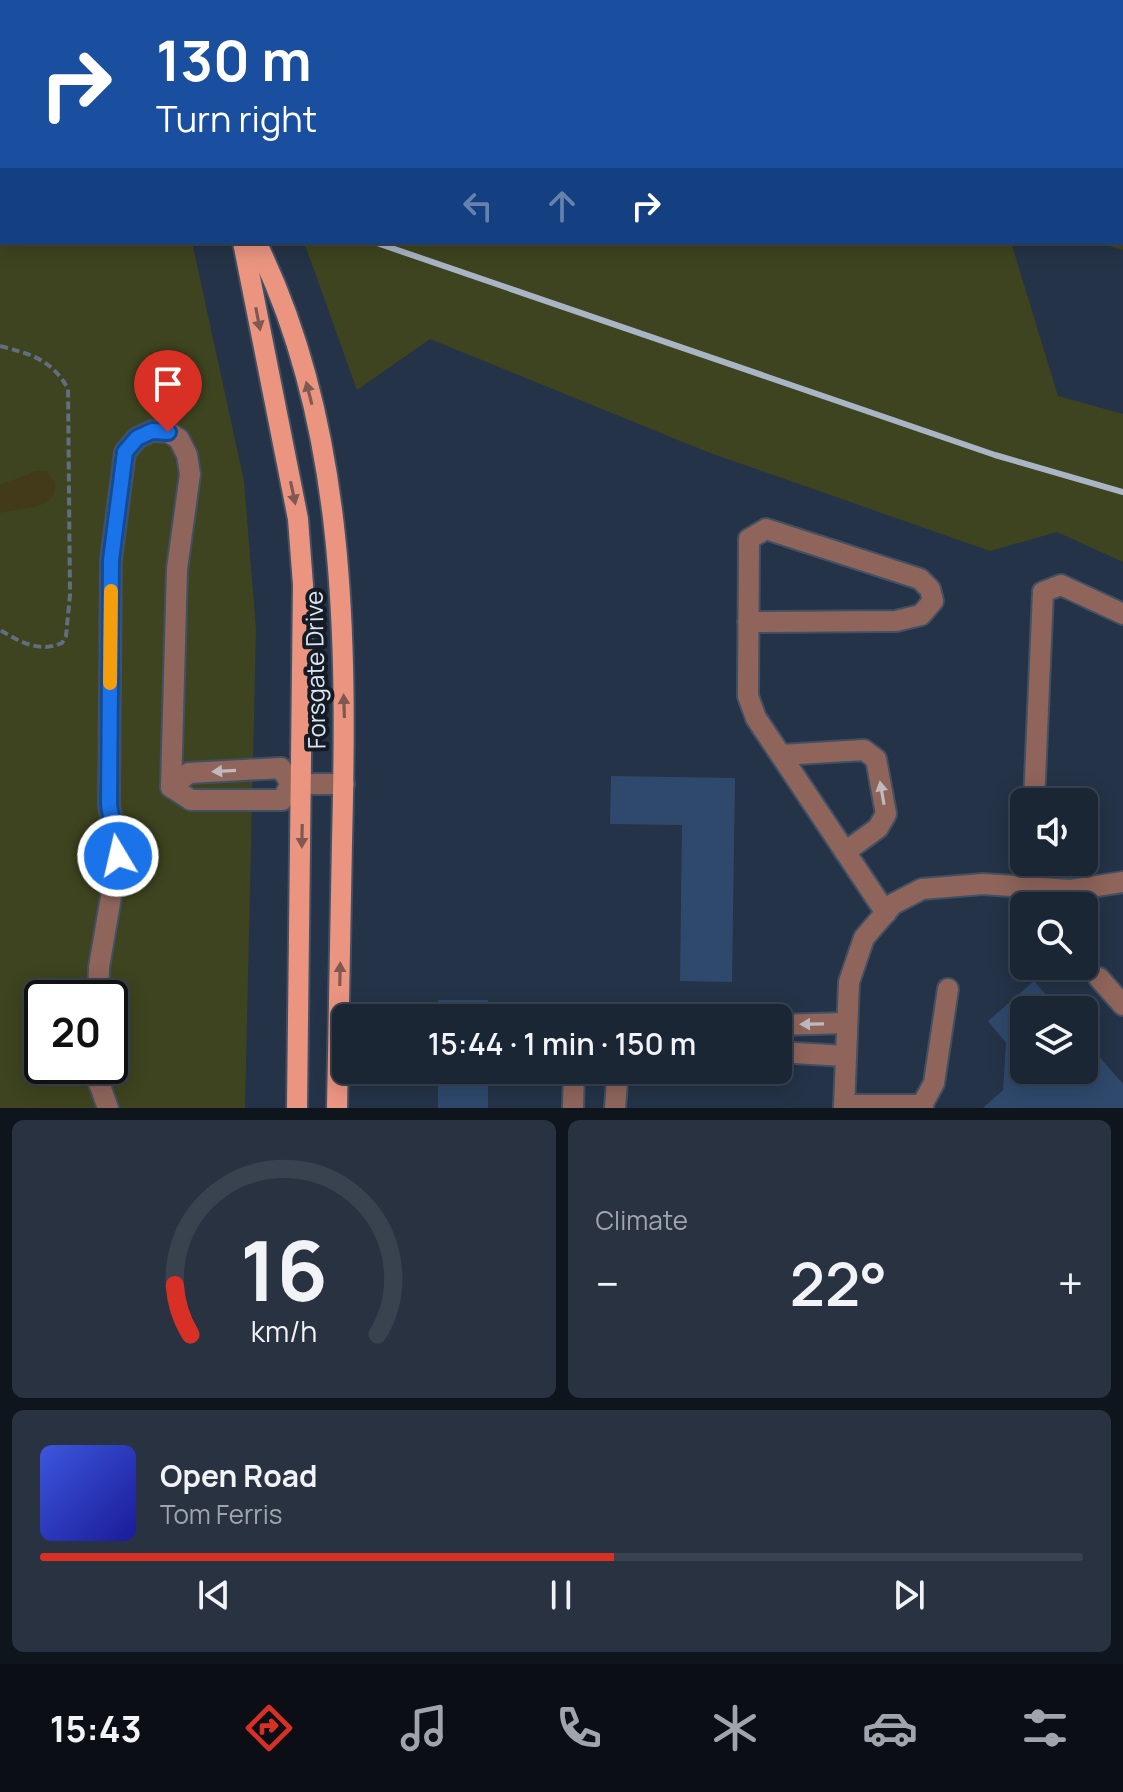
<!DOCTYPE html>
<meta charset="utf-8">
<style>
:root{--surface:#1b2635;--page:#283241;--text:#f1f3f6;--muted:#a0a5ad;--line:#394350;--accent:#d93025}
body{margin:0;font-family:Manrope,sans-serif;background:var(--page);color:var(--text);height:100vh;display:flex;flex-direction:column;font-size:30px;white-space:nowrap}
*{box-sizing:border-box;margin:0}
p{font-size:26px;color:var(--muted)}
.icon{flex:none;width:44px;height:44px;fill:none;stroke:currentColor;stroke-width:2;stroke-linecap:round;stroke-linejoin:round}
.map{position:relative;height:1108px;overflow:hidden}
.drawer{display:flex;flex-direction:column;gap:12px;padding:12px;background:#0f151d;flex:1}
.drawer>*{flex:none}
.top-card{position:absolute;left:0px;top:0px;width:1124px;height:244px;box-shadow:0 4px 20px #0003,0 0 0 2px var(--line);background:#1a4fa0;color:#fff;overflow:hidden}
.buttons{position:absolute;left:1010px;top:788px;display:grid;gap:16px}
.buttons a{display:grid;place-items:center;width:88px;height:88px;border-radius:12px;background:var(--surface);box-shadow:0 4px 20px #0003,0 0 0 2px var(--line);font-size:40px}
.speed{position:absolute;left:24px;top:980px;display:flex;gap:16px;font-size:40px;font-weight:700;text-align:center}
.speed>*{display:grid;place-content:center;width:104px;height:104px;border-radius:50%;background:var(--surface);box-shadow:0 4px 20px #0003,0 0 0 2px var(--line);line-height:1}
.speed .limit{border:4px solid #111;border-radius:12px;background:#fff;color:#111}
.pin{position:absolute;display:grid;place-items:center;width:68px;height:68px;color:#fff;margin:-82px -34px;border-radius:50% 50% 50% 0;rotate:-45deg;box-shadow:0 0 8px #0007}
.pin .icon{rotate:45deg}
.me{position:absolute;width:88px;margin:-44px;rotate:351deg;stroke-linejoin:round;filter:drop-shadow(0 0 6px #0008)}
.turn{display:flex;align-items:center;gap:28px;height:168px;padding:0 24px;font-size:36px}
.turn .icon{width:104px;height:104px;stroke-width:2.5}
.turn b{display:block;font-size:56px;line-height:68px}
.lanes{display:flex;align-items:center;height:76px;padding:0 24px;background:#0003;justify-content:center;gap:40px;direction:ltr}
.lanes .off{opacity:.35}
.big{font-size:60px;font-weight:600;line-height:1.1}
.drawer .widget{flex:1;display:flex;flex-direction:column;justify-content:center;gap:12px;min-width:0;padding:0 28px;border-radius:12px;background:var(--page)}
.drawer .dial{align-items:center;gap:0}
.dial svg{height:208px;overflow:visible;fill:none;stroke:var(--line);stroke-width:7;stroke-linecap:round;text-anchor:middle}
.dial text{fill:var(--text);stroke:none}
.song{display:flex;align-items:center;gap:24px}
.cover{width:96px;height:96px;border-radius:12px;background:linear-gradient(135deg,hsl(230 70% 55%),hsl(240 70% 35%))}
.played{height:8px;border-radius:4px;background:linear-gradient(90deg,var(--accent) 55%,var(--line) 55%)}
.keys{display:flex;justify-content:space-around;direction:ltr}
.heat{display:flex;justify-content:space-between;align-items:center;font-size:44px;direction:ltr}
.drawer .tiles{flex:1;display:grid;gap:12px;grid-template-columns:1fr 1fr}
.widget:last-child{grid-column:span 2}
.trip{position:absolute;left:332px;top:1004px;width:460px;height:80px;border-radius:12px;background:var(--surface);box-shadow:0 4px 20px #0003,0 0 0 2px var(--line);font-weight:600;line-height:80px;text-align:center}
.tabs{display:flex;height:128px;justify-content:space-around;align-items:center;background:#0b0f15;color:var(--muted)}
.tabs .icon{width:56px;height:56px}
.tabs .on{color:var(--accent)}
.tabs b{font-size:36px;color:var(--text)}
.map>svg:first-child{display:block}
.green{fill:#3e441f;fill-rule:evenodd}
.sand{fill:#423a19}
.building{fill:#2f496c}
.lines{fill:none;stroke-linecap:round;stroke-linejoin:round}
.minor-casing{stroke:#415063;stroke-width:24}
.major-casing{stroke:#415063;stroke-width:24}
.path{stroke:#616e80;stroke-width:4;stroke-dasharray:8 4;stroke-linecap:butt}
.minor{stroke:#8f655b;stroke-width:20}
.major{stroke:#eb9581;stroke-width:20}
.rail{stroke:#a9b5c4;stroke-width:6}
.oneway{fill:#805852}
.oneway2{fill:#c1b9be}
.route-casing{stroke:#114b97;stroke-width:20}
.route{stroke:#1a73e8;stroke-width:14}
.slow{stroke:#f59e0b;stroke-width:14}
.labels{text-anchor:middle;stroke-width:8;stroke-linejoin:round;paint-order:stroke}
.street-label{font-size:24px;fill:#dce6f3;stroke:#141b24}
</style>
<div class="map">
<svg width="1123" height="1108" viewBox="0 0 1123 1108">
<rect width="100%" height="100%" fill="#243347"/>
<!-- green -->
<g class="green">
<path d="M0 0 133 2H2V242H192L244 481 256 629 245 1108H0ZM42 998H110V1066H42Z"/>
<polygon points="233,0 1123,0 1123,250 1096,242 1122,242 1122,2"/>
<polygon points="304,242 1011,242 1058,396 1123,414 1123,562 1057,532 990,551 705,451 430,339 357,390"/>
</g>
<!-- sand -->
<path class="sand" d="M37 471H46L55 482C59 511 20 507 0 513V485Z"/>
<!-- building -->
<g class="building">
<polygon points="611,776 735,778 732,982 680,981 682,825 610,824"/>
<polygon points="1034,981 1059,1010 1024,1010 1024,1070 1084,1070 1084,1039 1123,1084 1123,1108 983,1108 1003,1090 1006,1043 988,1021"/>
<rect x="438" y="1000" width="50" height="18"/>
<rect x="438" y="1070" width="50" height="38"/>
</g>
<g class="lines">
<!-- minor casing -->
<g class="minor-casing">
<g id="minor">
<polyline points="748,622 896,621 921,615 933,601 930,589 920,579 766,529 749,539 748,696 756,718 886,913"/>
<polyline points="781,755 864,750 876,759 886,814 878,828 845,852"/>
<polyline points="291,784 344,784"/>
<polyline points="171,787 189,773 281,768 291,784"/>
<polyline points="171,787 191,800 282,800 291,784"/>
<polyline points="1034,802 1043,592 1061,585 1123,614"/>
<polyline points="1030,887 1031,862"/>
<polyline points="1099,978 1123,1005"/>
<polyline points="98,998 99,967 118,856 109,805 111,560 125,452 137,438 152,431 168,432 179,439 187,455 190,474 177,569 171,787"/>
<polyline points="778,1025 846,1023"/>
<polyline points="778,1052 845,1056"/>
<polyline points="96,1066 96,1075 108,1108"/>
<polyline points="844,1105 922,1105 923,1108"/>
<polyline points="922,1105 934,1083 948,989"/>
<polyline points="573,1108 574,1070"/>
<polyline points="615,1108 618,1070"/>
<polyline points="844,1108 849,982 864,938 893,904 922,889 983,884 1071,890 1123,882"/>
</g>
</g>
<!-- major casing -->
<g class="major-casing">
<g id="major">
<polyline points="181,0 181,2"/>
<polyline points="243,242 298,519 303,585 297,1108"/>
<path d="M256 242C347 426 347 641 342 842 341 930 339 1019 337 1108"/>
</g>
</g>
<!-- path -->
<path class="path" d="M0 346C30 354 52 359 68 389L70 595 66 636 62 643C39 653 20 642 0 630"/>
<!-- minor -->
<use href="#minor" class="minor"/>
<!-- major -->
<use href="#major" class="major"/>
<!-- rail -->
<g class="rail">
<polyline points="0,113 2,114"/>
<polyline points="374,242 995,455 1123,492"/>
</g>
</g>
<!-- one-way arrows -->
<defs><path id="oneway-solid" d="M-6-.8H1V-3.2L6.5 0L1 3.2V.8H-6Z" transform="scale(2)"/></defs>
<g class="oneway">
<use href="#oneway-solid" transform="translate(258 319) rotate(79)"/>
<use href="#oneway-solid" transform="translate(309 393) rotate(-104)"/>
<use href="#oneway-solid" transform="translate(293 493) rotate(78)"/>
<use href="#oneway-solid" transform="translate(344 706) rotate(-92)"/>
<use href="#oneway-solid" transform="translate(302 836) rotate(91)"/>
<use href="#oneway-solid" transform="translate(340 974) rotate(-89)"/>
</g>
<g class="oneway2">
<use href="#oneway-solid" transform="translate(224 771) rotate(177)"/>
<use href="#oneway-solid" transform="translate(882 793) rotate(-100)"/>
<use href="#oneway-solid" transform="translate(812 1024) rotate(179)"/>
</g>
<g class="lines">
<!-- route casing -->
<g class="route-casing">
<polyline id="route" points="118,856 109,805 111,560 125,452 137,438 152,431 168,432"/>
</g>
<!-- route -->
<use href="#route" class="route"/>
<!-- slow -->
<polyline class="slow" points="110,683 111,591"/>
</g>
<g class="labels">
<!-- street labels -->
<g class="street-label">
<text transform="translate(316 670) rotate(-91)" y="8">Forsgate Drive</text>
</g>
</g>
</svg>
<div class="buttons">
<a><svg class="icon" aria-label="sound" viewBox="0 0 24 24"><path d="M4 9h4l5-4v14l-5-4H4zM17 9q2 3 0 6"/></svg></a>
<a><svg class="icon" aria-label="search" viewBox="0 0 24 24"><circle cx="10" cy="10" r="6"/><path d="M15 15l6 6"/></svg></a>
<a><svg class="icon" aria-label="layers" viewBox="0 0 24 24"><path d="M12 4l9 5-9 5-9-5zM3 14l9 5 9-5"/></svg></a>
</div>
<div class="speed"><div class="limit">20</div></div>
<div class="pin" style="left:168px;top:432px;background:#d93025"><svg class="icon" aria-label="arrive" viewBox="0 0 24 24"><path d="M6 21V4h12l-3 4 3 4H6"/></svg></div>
<svg class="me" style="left:118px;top:856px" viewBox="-20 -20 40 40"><circle r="17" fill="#1a73e8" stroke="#fff" stroke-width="3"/><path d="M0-11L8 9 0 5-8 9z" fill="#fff"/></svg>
<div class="trip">15:44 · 1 min · 150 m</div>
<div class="top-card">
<div class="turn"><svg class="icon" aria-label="right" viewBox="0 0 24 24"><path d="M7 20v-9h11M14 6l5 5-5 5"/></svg><div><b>130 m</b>Turn right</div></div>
<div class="lanes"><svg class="icon off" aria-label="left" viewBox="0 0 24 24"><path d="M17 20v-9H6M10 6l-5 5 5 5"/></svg><svg class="icon off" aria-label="ahead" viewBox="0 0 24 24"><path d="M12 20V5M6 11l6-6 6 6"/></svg><svg class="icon" aria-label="right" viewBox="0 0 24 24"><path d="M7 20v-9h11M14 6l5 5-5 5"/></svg></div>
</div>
</div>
<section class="drawer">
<div class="tiles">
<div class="widget dial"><svg viewBox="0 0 100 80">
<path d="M14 69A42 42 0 1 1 86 69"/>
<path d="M14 69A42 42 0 0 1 8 50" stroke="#d93025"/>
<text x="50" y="56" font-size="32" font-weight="700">16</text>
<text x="50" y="72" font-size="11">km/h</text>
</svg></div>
<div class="widget"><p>Climate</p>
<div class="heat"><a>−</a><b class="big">22°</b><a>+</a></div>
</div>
<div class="widget">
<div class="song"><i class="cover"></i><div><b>Open Road</b><p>Tom Ferris</p></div></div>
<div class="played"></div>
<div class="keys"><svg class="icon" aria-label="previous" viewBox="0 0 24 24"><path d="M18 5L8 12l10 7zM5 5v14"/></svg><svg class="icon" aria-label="pause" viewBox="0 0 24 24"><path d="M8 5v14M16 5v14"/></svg><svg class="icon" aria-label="next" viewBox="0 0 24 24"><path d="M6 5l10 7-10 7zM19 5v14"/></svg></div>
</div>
</div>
</section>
<nav class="tabs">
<b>15:43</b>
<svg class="icon on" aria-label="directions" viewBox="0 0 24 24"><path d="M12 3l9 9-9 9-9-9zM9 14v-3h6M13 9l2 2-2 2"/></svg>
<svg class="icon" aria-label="music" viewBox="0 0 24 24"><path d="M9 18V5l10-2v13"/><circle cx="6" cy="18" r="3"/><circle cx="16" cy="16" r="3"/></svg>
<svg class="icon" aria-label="phone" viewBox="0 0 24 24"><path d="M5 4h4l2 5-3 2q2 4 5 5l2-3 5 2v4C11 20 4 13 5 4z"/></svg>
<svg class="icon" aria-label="climate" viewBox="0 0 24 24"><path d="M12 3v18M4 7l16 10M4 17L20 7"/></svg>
<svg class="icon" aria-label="car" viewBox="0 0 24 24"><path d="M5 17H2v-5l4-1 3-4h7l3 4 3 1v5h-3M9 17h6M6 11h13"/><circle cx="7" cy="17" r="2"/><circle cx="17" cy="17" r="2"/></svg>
<svg class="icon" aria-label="filters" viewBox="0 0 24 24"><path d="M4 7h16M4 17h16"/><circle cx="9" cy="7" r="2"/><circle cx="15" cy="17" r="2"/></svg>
</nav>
